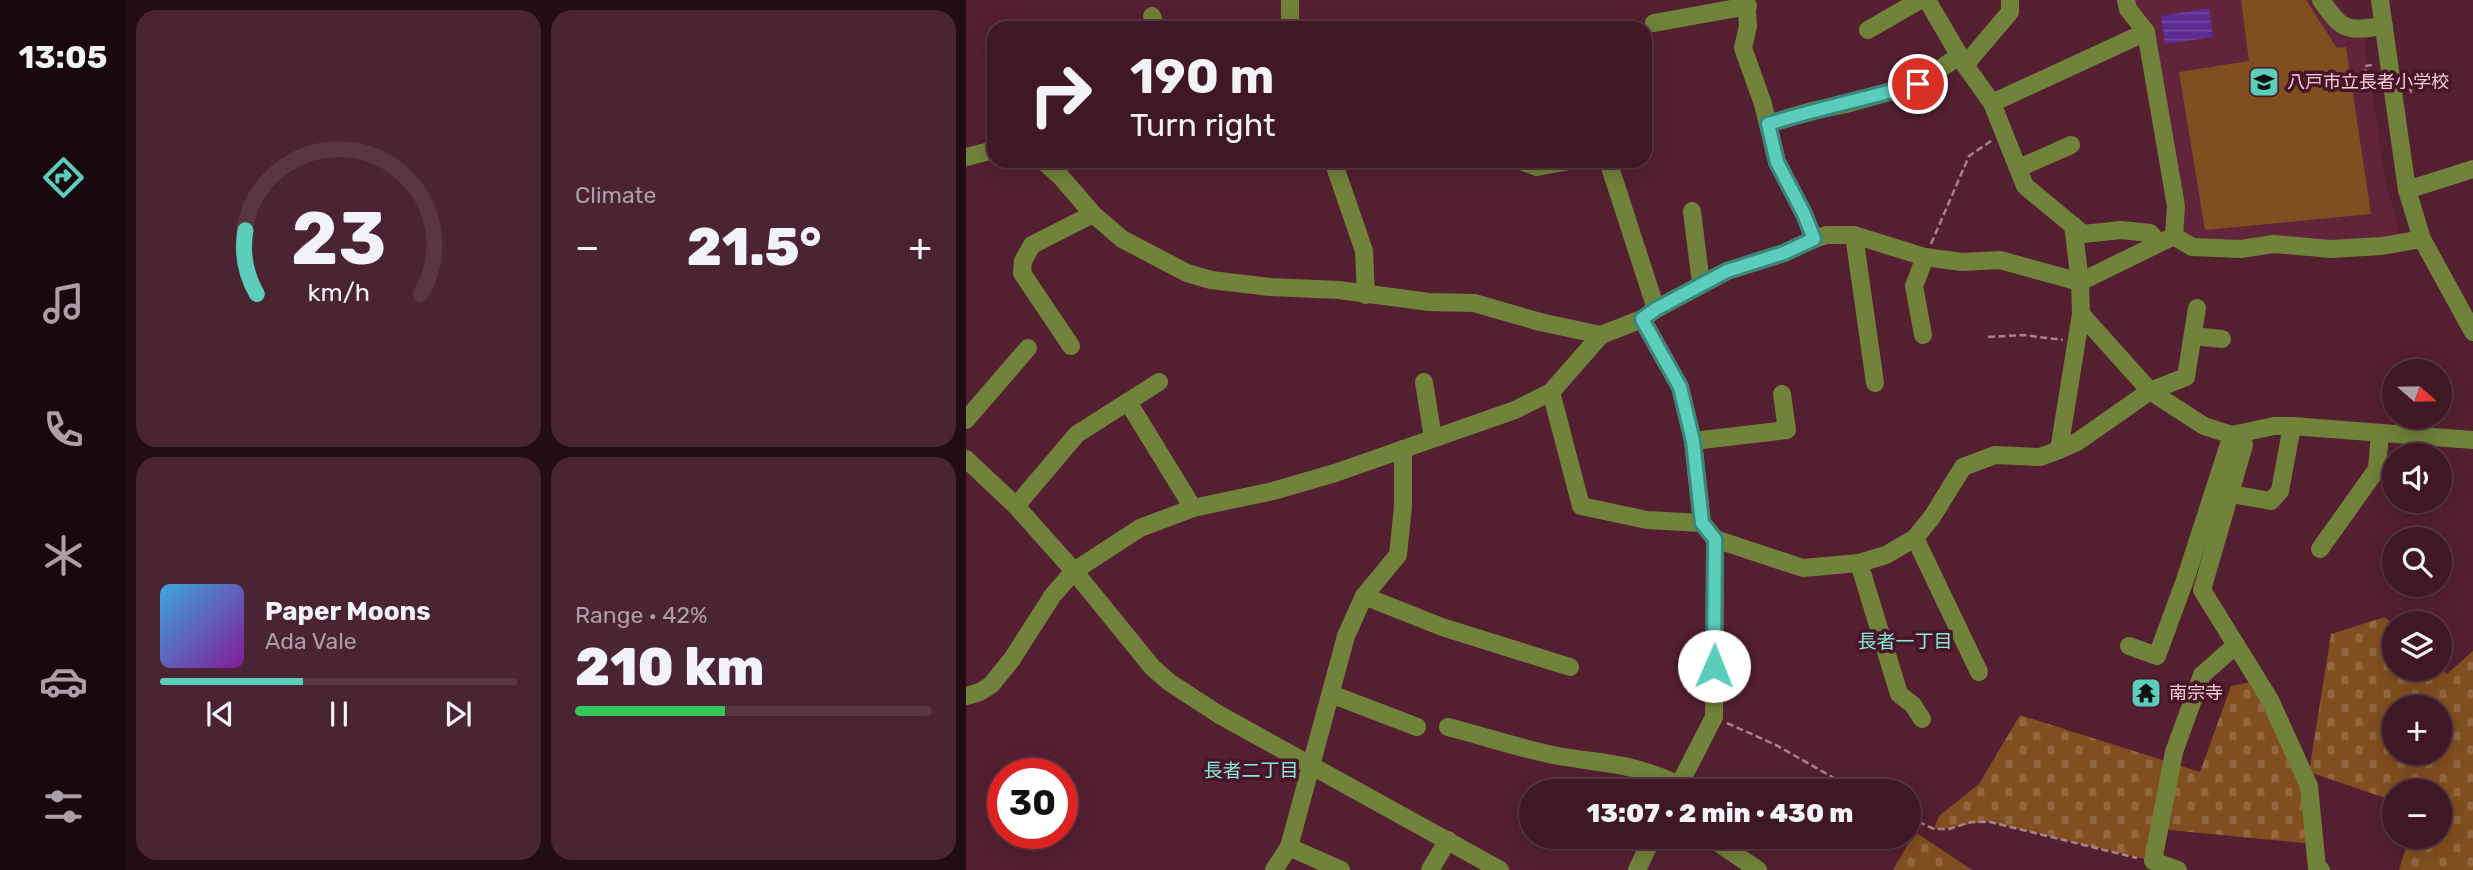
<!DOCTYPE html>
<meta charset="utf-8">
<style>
:root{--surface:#3f1725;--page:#4a2432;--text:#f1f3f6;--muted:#ad9fa7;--line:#583642;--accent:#5bcebb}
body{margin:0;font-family:Rubik,"Noto Sans JP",sans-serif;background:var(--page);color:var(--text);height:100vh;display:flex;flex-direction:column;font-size:26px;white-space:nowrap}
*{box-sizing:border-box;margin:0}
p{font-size:23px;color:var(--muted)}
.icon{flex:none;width:38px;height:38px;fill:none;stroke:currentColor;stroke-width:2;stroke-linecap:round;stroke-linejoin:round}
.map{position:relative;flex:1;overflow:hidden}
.side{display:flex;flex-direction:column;gap:10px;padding:10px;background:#230d14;width:840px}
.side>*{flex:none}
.hud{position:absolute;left:21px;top:21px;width:665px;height:147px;border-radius:21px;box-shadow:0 4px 18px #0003,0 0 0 2px var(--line);background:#3f1725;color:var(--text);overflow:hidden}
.needle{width:46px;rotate:110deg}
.fabs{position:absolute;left:1416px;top:359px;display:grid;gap:14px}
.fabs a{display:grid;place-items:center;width:70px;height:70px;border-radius:50%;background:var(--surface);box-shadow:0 4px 18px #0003,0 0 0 2px var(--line);font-size:35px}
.speed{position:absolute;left:21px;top:758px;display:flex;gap:14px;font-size:35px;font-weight:700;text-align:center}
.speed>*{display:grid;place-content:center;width:91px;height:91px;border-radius:50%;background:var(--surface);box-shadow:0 4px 18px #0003,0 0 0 2px var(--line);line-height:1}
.speed .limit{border:10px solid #d22;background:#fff;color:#111}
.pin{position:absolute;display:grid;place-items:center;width:60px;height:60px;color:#fff;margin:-30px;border:4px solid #fff;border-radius:50%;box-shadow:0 2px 7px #0007}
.me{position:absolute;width:77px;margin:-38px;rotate:1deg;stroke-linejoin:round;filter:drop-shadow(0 0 5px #0008)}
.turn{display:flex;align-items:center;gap:24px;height:147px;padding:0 28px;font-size:32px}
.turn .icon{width:91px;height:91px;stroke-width:2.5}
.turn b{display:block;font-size:49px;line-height:60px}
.big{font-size:52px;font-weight:800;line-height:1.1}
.side .tile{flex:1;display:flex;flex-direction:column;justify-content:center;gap:10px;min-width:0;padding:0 24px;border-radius:21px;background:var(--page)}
.side .dial{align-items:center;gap:0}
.dial svg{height:182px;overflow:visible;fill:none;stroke:var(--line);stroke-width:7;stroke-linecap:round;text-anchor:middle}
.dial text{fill:var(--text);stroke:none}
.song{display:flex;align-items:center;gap:21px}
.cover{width:84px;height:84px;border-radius:10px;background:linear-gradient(135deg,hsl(200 70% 55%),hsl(290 70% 35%))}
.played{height:7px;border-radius:4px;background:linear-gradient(90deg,var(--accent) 40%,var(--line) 40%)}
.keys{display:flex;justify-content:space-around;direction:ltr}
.heat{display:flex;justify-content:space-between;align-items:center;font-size:38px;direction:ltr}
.charge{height:10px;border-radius:5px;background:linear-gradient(90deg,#34c759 42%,var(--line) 0)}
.side .tiles{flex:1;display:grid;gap:10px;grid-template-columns:repeat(2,1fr)}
.trip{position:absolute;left:553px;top:779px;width:402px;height:70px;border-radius:35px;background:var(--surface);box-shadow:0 4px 18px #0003,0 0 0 2px var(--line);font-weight:800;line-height:70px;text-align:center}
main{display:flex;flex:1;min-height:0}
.tabs{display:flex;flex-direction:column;width:126px;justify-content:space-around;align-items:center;background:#19090f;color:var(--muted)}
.tabs .icon{width:49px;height:49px}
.tabs .active{color:var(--accent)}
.tabs b{font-size:32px;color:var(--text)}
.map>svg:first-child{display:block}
.built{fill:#61243a}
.cemetery{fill:url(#cemetery-stones);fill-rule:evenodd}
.garden{fill:#814f1f}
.water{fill:url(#water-rules)}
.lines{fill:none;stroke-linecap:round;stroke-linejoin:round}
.path{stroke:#ab808d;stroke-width:2.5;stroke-dasharray:7 3.5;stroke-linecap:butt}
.minor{stroke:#71823a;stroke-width:18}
.route-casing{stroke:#3b867a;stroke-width:18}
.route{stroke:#5bcebb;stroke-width:12}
.labels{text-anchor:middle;stroke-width:7;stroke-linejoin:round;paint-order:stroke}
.poi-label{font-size:18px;fill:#f3d0d9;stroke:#481427;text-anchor:start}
.neighbourhood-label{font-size:19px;fill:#85ecd9;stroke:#481427}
</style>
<main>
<nav class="tabs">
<b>13:05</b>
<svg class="icon active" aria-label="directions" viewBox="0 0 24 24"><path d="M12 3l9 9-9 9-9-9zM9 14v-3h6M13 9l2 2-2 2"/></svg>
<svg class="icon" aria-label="music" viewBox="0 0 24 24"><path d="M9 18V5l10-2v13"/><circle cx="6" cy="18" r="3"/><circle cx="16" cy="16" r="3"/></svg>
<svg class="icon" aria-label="phone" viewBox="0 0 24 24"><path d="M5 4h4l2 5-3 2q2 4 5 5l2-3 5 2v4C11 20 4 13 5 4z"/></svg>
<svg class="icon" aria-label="climate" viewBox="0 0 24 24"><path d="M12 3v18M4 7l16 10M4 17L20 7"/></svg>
<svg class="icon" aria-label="car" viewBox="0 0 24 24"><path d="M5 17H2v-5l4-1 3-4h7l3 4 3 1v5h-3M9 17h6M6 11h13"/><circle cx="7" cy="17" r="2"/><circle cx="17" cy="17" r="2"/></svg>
<svg class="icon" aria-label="filters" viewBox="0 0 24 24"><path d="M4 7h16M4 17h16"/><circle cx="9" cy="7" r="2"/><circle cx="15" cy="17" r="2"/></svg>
</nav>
<section class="side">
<div class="tiles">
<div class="tile dial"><svg viewBox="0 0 100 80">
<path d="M14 69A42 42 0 1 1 86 69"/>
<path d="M14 69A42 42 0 0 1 9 41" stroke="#5bcebb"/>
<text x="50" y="56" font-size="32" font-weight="700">23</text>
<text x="50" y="72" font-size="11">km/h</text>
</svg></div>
<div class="tile"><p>Climate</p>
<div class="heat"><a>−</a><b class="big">21.5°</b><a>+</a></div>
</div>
<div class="tile">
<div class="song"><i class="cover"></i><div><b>Paper Moons</b><p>Ada Vale</p></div></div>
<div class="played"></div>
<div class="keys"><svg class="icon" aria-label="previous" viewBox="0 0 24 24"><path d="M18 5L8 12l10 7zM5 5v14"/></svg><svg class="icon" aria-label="pause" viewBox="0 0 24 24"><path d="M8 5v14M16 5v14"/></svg><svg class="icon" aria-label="next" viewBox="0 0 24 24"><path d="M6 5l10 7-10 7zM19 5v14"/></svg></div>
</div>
<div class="tile"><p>Range · 42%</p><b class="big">210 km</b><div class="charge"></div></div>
</div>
</section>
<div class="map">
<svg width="1507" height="870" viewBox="0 0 1507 870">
<defs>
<pattern id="cemetery-stones" width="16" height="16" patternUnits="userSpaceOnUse" patternTransform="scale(1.75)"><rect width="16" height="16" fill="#814f1f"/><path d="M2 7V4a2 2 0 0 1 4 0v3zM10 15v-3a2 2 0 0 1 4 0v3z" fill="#93673f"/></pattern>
<pattern id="water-rules" width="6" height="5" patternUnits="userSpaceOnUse" patternTransform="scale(1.75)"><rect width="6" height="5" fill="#5c2b93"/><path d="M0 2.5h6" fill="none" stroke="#7449a2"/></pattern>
</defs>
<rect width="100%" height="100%" fill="#541f31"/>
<!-- built -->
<polygon class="built" points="1162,0 1370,0 1384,19 1395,19 1420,183 1434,233 1430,239 1276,244 1222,241 1213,233 1183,28"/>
<!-- cemetery -->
<g class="cemetery">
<path d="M1419 617 1428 625V668L1474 667 1481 674 1507 651V870H1433L1443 837 1474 836V791H1428V801L1343 772 1365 634ZM1428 707H1474V752H1428Z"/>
<path d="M1292 681 1343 786 1347 844 1193 829 1187 861 1024 822C1005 822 988 829 968 829L973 816 1013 784 1054 715 1234 772 1265 686Z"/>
<polygon points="949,832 1006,870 927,870"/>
</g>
<!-- garden -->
<polygon class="garden" points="1275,0 1340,0 1371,48 1380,47 1405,214 1239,230 1213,72 1283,61"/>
<!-- water -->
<polygon class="water" points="1243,8 1247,37 1199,44 1195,16"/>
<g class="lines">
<!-- path -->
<g class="path">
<polyline points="1406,65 1399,66 1401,81 1410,80"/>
<polyline points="1441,75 1445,92 1442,92"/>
<polyline points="965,244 1003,156 1025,141"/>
<polyline points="1022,337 1057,335 1097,340"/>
<polyline points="761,723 810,745 891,791"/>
<polyline points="943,817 968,829 983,829 1005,822 1024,822 1171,858"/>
</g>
<!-- minor -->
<g class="minor">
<polyline points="324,0 324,28"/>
<polyline points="780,0 782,26 777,48 797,104 811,162 838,214 848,239"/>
<polyline points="961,0 999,65 1026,103 1059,186 1117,234 1155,230 1184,233 1192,242"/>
<polyline points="1160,0 1162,9 1180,32 1210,206 1208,236"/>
<path d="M1355 0C1377 32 1380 31 1418 26"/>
<polyline points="1414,0 1441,190 1456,239 1507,332"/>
<polyline points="186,16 190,28"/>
<polyline points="688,23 782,6"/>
<polyline points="902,30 954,0"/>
<polyline points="999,65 1044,12 1044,0"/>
<polyline points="1026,103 1180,32"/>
<polyline points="802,124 845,111 876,105 952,84 993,56"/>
<polyline points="0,157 28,150"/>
<polyline points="77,161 95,177 127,214 156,239 221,273 245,280 304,287 373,290 463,302 508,303 574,322 635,335"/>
<polyline points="367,161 398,251 400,295"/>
<polyline points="555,161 571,167 603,161"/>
<polyline points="642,161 690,309"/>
<polyline points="1053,168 1105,145"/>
<polyline points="1441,190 1507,169"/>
<polyline points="726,211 735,284"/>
<polyline points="1107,225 1114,282 1115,314 1184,391 1238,426 1266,435 1308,426 1326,426 1507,440"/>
<polyline points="888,235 909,383"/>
<polyline points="1208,236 1226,247 1275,249 1308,244 1365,249 1416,246 1456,239"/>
<polyline points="676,319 714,387 727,441 736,523 749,539 748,717 710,791"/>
<polyline points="957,335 948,286 959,257"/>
<polyline points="1227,336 1256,339"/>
<polyline points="105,346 56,273 57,261 66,245 127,214"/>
<polyline points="458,382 467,438"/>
<polyline points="585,392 615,506 681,520 736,523"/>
<polyline points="162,402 227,508"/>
<polyline points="0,420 62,348"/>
<polyline points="1275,434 1278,445 1236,590 1304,700 1343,786 1351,868 1355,870"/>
<polyline points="727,441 821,430 816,394"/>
<polyline points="1093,450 1115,314"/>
<polyline points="0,459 50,506 108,571 186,667 203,682 252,714 534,870"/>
<polyline points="1265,494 1305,501 1314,491 1326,426"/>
<polyline points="50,506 111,434 193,382"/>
<polyline points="949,538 1013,672"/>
<polyline points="749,539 837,568 893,563 920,555 949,538 966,517 997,467 1029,455 1074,457 1093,450 1111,442 1184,391 1220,377 1231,308"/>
<polyline points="1354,549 1411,469 1414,433"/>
<polyline points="893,563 933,694 947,705 956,719"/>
<polyline points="398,596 476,627 604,667"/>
<polyline points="1163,646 1191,656 1219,580 1266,435"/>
<polyline points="365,694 451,727"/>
<polyline points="0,696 14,692 25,685 46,659 87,595 108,571 174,528 227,508 307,491 369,473 549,410 585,392 635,335 676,319 690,309 761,271 818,253 848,239 860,235 888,235 959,257 996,262 1034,260 1114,282 1208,236"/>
<path d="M482 727C518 736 555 749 592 756 640 764 667 763 713 785"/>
<polyline points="742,836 792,870"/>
<polyline points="323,847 375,870"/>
<polyline points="308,870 323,847 380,636 398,596 432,555 437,506 437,449"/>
<polyline points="464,870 482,840"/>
<polyline points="671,870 687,836"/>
<polyline points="1212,870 1187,861 1208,752 1236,675 1270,645"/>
</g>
</g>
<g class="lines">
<!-- route casing -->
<g class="route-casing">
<path id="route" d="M748 666 749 539 736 523 727 441 714 387 676 319 690 309 761 271 818 253 848 239 838 214 811 162 802 124C851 109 902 98 952 84"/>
</g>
<!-- route -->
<use href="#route" class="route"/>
</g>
<!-- icons -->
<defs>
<g id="school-square" transform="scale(1.575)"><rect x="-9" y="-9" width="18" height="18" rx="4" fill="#5bcebb" stroke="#481427"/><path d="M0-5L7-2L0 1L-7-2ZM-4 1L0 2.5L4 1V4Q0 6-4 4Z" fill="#111"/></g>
<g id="temple-square" transform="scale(1.575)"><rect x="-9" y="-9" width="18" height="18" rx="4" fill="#5bcebb" stroke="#481427"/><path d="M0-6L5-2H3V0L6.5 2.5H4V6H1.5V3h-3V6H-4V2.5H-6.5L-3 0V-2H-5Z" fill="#111"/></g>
</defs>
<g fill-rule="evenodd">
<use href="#school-square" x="1298" y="82"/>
<use href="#temple-square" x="1180" y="693"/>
</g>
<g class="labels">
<!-- poi labels -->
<g class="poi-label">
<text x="1321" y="88">八戸市立長者小学校</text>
<text x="1203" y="699">南宗寺</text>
</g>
<!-- neighbourhood labels -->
<g class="neighbourhood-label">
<text x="939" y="648">長者一丁目</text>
<text x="285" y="777">長者二丁目</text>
</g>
</g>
</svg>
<div class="fabs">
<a><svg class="needle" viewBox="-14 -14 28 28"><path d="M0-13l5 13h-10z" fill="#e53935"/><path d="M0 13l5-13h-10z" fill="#ad9fa7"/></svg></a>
<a><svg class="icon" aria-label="sound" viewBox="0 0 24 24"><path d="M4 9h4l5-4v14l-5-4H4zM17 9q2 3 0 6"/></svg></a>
<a><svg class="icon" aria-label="search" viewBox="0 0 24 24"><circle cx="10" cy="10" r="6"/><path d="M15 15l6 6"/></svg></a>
<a><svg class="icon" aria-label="layers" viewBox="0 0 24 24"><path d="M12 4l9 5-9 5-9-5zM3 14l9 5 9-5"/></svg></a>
<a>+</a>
<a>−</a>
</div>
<div class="speed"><div class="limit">30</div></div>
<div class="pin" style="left:952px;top:84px;background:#d93025"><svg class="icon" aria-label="arrive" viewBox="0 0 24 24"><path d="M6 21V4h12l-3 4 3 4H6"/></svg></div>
<svg class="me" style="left:748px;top:666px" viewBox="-20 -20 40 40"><circle r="19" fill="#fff"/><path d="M0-13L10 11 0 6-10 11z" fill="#5bcebb"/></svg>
<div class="trip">13:07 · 2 min · 430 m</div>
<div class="hud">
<div class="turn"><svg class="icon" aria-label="right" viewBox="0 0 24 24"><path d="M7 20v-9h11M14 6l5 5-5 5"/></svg><div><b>190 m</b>Turn right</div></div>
</div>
</div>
</main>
